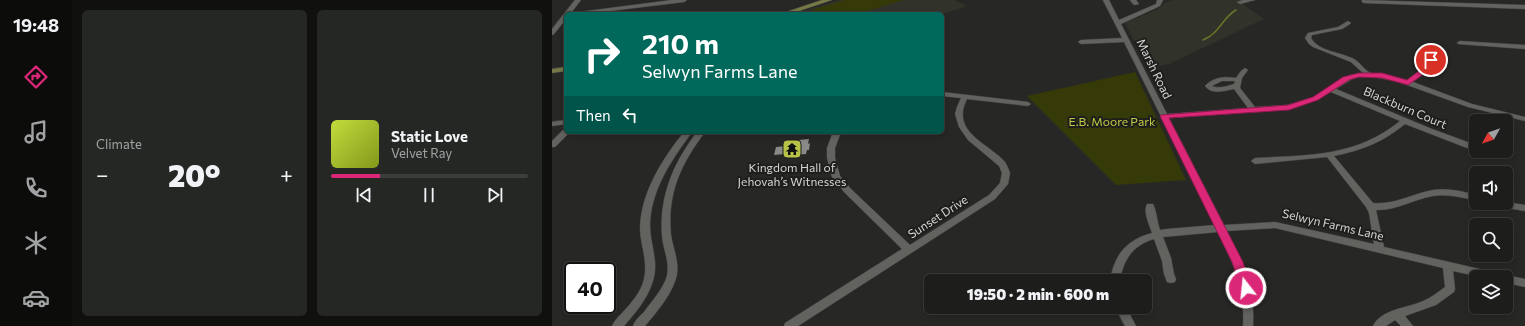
<!DOCTYPE html>
<meta charset="utf-8">
<style>
:root{--surface:#1d1e1c;--page:#252725;--text:#f1f3f6;--muted:#a0a2a3;--line:#3b3c3b;--accent:#db2777}
body{margin:0;font-family:Commissioner,sans-serif;background:var(--page);color:var(--text);height:100vh;display:flex;flex-direction:column;font-size:15px;white-space:nowrap}
*{box-sizing:border-box;margin:0}
p{font-size:13px;color:var(--muted)}
.icon{flex:none;width:22px;height:22px;fill:none;stroke:currentColor;stroke-width:2;stroke-linecap:round;stroke-linejoin:round}
.map{position:relative;flex:1;overflow:hidden}
.panel{display:flex;flex-direction:column;gap:10px;padding:10px;background:#10100f;width:480px}
.panel>*{flex:none}
.hud{position:absolute;left:12px;top:12px;width:380px;height:122px;border-radius:6px;box-shadow:0 2px 6px #0003,0 0 0 1px var(--line);background:#00695c;color:#fff;overflow:hidden}
.needle{width:26px;rotate:230deg}
.controls{position:absolute;left:917px;top:114px;display:grid;gap:8px}
.controls a{display:grid;place-items:center;width:44px;height:44px;border-radius:6px;background:var(--surface);box-shadow:0 2px 6px #0003,0 0 0 1px var(--line);font-size:20px}
.speed{position:absolute;left:12px;top:262px;display:flex;gap:8px;font-size:20px;font-weight:700;text-align:center}
.speed>*{display:grid;place-content:center;width:52px;height:52px;border-radius:50%;background:var(--surface);box-shadow:0 2px 6px #0003,0 0 0 1px var(--line);line-height:1}
.speed .limit{border:2px solid #111;border-radius:6px;background:#fff;color:#111}
.pin{position:absolute;display:grid;place-items:center;width:34px;height:34px;color:#fff;margin:-17px;border:2px solid #fff;border-radius:50%;box-shadow:0 1px 4px #0007}
.me{position:absolute;width:44px;margin:-22px;rotate:344deg;stroke-linejoin:round;filter:drop-shadow(0 0 3px #0008)}
.turn{display:flex;align-items:center;gap:14px;height:84px;padding:0 12px;font-size:18px}
.turn .icon{width:52px;height:52px;stroke-width:2.5}
.turn b{display:block;font-size:28px;line-height:34px}
.then{display:flex;align-items:center;height:38px;padding:0 12px;background:#0003;gap:8px;font-size:15px}
.big{font-size:30px;font-weight:800;line-height:1.1}
.panel .widget{flex:1;display:flex;flex-direction:column;justify-content:center;gap:6px;min-width:0;padding:0 14px;border-radius:6px;background:var(--page)}
.song{display:flex;align-items:center;gap:12px}
.cover{width:48px;height:48px;border-radius:6px;background:linear-gradient(135deg,hsl(70 70% 55%),hsl(70 70% 35%))}
.played{height:4px;border-radius:2px;background:linear-gradient(90deg,var(--accent) 25%,var(--line) 25%)}
.keys{display:flex;justify-content:space-around;direction:ltr}
.heat{display:flex;justify-content:space-between;align-items:center;font-size:22px;direction:ltr}
.panel .tiles{flex:1;display:grid;gap:10px;grid-template-columns:repeat(2,1fr)}
.trip{position:absolute;left:372px;top:274px;width:228px;height:40px;border-radius:6px;background:var(--surface);box-shadow:0 2px 6px #0003,0 0 0 1px var(--line);font-weight:800;line-height:40px;text-align:center}
main{display:flex;flex:1;min-height:0}
.tabs{display:flex;flex-direction:column;width:72px;justify-content:space-around;align-items:center;background:#0c0c0b;color:var(--muted)}
.tabs .icon{width:28px;height:28px}
.tabs .selected{color:var(--accent)}
.tabs b{font-size:18px;color:var(--text)}
.map>svg:first-child{display:block}
.built{fill:#313229}
.green{fill:#363908}
.lines{fill:none;stroke-linecap:round;stroke-linejoin:round}
.stream{stroke:#6d7327;stroke-width:1.5}
.building{fill:#898a87}
.minor-casing{stroke:#434441;stroke-width:1}
.major-casing{stroke:#434441;stroke-width:1}
.minor{fill:#62625f;fill-rule:evenodd}
.major{fill:#767945;fill-rule:evenodd}
.route{fill:#db2777;stroke:#8e194d}
.labels{text-anchor:middle;stroke-width:4;stroke-linejoin:round;paint-order:stroke}
.street-label{font-size:12px;fill:#d5d6d4;stroke:#1e1e1c}
.park-label{font-size:12px;fill:#c1ca45;stroke:#1e1e1c}
.poi-label{font-size:12px;fill:#d5d6d4;stroke:#1e1e1c}
</style>
<main>
<nav class="tabs">
<b>19:48</b>
<svg class="icon selected" aria-label="directions" viewBox="0 0 24 24"><path d="M12 3l9 9-9 9-9-9zM9 14v-3h6M13 9l2 2-2 2"/></svg>
<svg class="icon" aria-label="music" viewBox="0 0 24 24"><path d="M9 18V5l10-2v13"/><circle cx="6" cy="18" r="3"/><circle cx="16" cy="16" r="3"/></svg>
<svg class="icon" aria-label="phone" viewBox="0 0 24 24"><path d="M5 4h4l2 5-3 2q2 4 5 5l2-3 5 2v4C11 20 4 13 5 4z"/></svg>
<svg class="icon" aria-label="climate" viewBox="0 0 24 24"><path d="M12 3v18M4 7l16 10M4 17L20 7"/></svg>
<svg class="icon" aria-label="car" viewBox="0 0 24 24"><path d="M5 17H2v-5l4-1 3-4h7l3 4 3 1v5h-3M9 17h6M6 11h13"/><circle cx="7" cy="17" r="2"/><circle cx="17" cy="17" r="2"/></svg>
</nav>
<section class="panel">
<div class="tiles">
<div class="widget"><p>Climate</p>
<div class="heat"><a>−</a><b class="big">20°</b><a>+</a></div>
</div>
<div class="widget">
<div class="song"><i class="cover"></i><div><b>Static Love</b><p>Velvet Ray</p></div></div>
<div class="played"></div>
<div class="keys"><svg class="icon" aria-label="previous" viewBox="0 0 24 24"><path d="M18 5L8 12l10 7zM5 5v14"/></svg><svg class="icon" aria-label="pause" viewBox="0 0 24 24"><path d="M8 5v14M16 5v14"/></svg><svg class="icon" aria-label="next" viewBox="0 0 24 24"><path d="M6 5l10 7-10 7zM19 5v14"/></svg></div>
</div>
</div>
</section>
<div class="map">
<svg width="973" height="326" viewBox="0 0 973 326">
<rect width="100%" height="100%" fill="#272825"/>
<!-- built -->
<g class="built">
<polygon points="287,0 402,0 415,6 390,14 241,14"/>
<polygon points="621,0 685,0 712,19 617,64 597,68 573,23 606,9 613,3"/>
</g>
<!-- green -->
<g class="green">
<polygon points="293,0 351,0 306,14 267,14 260,10"/>
<polygon points="583,72 634,180 564,185 475,96"/>
</g>
<g class="lines">
<!-- stream -->
<path class="stream" d="M651 40C668 33 670 18 684 10"/>
</g>
<!-- building -->
<polygon class="building" points="257,139 256,144 258,143 257,150 255,150 254,154 242,155 243,153 222,155 224,147 246,145 247,140"/>
<g class="lines">
<!-- minor casing -->
<g class="minor-casing">
<g id="minor">
<polygon points="23,0 29,0 19,13 120,0 135,0 132,2 33,14 14,14 14,19 2,34 0,35 0,29"/>
<path d="M551 0H557L567 20 604 4 605 0H611L608 6 569 24 615 114 696 108 682 89C672 91 660 95 653 86 661 77 673 76 684 78L689 71 693 68 696 70 690 78 688 88 703 107 736 105 762 97 798 75 811 73 799 62 761 47 757 44 753 38 756 33 786 27 796 21 799 23 798 24 790 29 760 35 759 38C767 52 789 52 802 59 808 62 813 71 819 73 831 76 843 76 855 80L867 71 877 59H881L882 60 871 73 861 82 920 104 973 117V121L916 107 844 81 815 76 802 78 784 89 880 129 921 144 922 146 918 148H915L853 124C831 142 811 150 782 156L821 203C842 205 860 194 881 190 895 188 910 191 924 195V201C910 197 895 194 881 196 862 199 844 211 824 210L832 247 945 273 949 274 950 277 954 275 973 279V287L954 283V277H928L901 271 903 289 902 292 884 305 853 316 861 326H849L843 320 834 326H821C829 309 856 308 871 301 879 298 886 292 893 287L891 268 723 228 675 231C692 264 703 288 701 326H691C693 289 682 264 666 232L611 237 619 258 622 274 624 279 623 282 619 283 615 282 612 274 610 261 602 239C581 245 571 260 568 281H558C562 255 574 240 600 233 597 224 591 212 595 204H601C605 212 605 222 608 230L615 229 663 225 572 42 529 44 526 42 529 40 570 38ZM670 81H683L682 84C675 86 667 89 660 86ZM779 92 848 121C804 157 757 155 703 158L699 161 703 164 775 157 814 207 817 213 822 244 723 222 672 225 617 118 699 112 702 113 705 111 739 108 766 99Z"/>
<polygon points="578,0 584,0 587,4 582,5"/>
<polygon points="691,0 703,0 688,4 685,2"/>
<polygon points="810,0 973,5 973,9 812,3 810,2"/>
<polygon points="908,41 973,45 973,49 906,44 905,43"/>
<path d="M390 92 476 102 479 104 476 106 415 99C398 132 436 143 453 162 455 165 457 170 458 173L456 184 443 199 246 326H232L233 323 350 249 293 193 280 177 275 158V148L281 132H289L283 148V158L288 176 299 189 358 245 437 195 448 183 450 173 447 166 416 140 407 127 403 114 405 107 409 98 390 96Z"/>
<polygon points="14,120 14,124 0,126 0,122"/>
<polygon points="11,130 14,130 14,132 18,132 3,147 0,147 0,141"/>
<path d="M132 132H140C122 157 104 182 99 213 96 233 101 243 103 262 105 287 88 308 72 326H60C62 321 67 316 71 312 80 302 89 292 92 279 96 262 89 247 88 230 88 194 110 159 132 132Z"/>
<path d="M145 132H153C129 164 115 193 119 235 121 248 127 261 125 274 122 292 104 313 93 326H81C83 320 88 316 92 312 100 301 111 289 115 276 118 262 111 249 110 236 107 197 121 163 145 132Z"/>
<polygon points="954,202 973,205 973,211 943,206 940,205 939,203 954,203"/>
<polygon points="563,307 574,307 584,326 573,326"/>
</g>
</g>
<!-- major casing -->
<g class="major-casing">
<g id="major">
<polygon points="270,0 280,0 238,14 228,14"/>
<polygon points="14,67 14,71 0,73 0,69"/>
</g>
</g>
<!-- minor -->
<use href="#minor" class="minor"/>
<!-- major -->
<use href="#major" class="major"/>
</g>
<!-- route -->
<polygon class="route" points="877,58 883,60 872,74 856,85 830,78 807,77 797,80 766,100 737,110 617,118 691,262 700,288 698,291 694,293 690,291 680,262 608,116 609,115 736,105 761,97 791,77 807,73 830,73 855,80 867,71"/>
<!-- icons -->
<defs>
<g id="temple-square" transform="scale(1)"><rect x="-9" y="-9" width="18" height="18" rx="4" fill="#b8c147" stroke="#1e1e1c"/><path d="M0-6L5-2H3V0L6.5 2.5H4V6H1.5V3h-3V6H-4V2.5H-6.5L-3 0V-2H-5Z" fill="#111"/></g>
</defs>
<g fill-rule="evenodd">
<use href="#temple-square" x="240" y="149"/>
</g>
<g class="labels">
<!-- street labels -->
<g class="street-label">
<text transform="translate(602 69) rotate(64)" y="4">Marsh Road</text>
<text transform="translate(853 108) rotate(23)" y="4">Blackburn Court</text>
<text transform="translate(386 217) rotate(-33)" y="4">Sunset Drive</text>
<text transform="translate(781 225) rotate(13)" y="4">Selwyn Farms Lane</text>
</g>
<!-- park labels -->
<g class="park-label">
<text x="560" y="126">E.B. Moore Park</text>
</g>
<!-- poi labels -->
<g class="poi-label">
<text x="240" y="172">Kingdom Hall of<tspan x="240" dy="14">Jehovah’s Witnesses</tspan></text>
</g>
</g>
</svg>
<div class="controls">
<a><svg class="needle" viewBox="-14 -14 28 28"><path d="M0-13l5 13h-10z" fill="#e53935"/><path d="M0 13l5-13h-10z" fill="#a0a2a3"/></svg></a>
<a><svg class="icon" aria-label="sound" viewBox="0 0 24 24"><path d="M4 9h4l5-4v14l-5-4H4zM17 9q2 3 0 6"/></svg></a>
<a><svg class="icon" aria-label="search" viewBox="0 0 24 24"><circle cx="10" cy="10" r="6"/><path d="M15 15l6 6"/></svg></a>
<a><svg class="icon" aria-label="layers" viewBox="0 0 24 24"><path d="M12 4l9 5-9 5-9-5zM3 14l9 5 9-5"/></svg></a>
</div>
<div class="speed"><div class="limit">40</div></div>
<div class="pin" style="left:879px;top:60px;background:#d93025"><svg class="icon" aria-label="arrive" viewBox="0 0 24 24"><path d="M6 21V4h12l-3 4 3 4H6"/></svg></div>
<svg class="me" style="left:694px;top:288px" viewBox="-20 -20 40 40"><circle r="17" fill="#db2777" stroke="#fff" stroke-width="3"/><path d="M0-11L8 9 0 5-8 9z" fill="#fff"/></svg>
<div class="trip">19:50 · 2 min · 600 m</div>
<div class="hud">
<div class="turn"><svg class="icon" aria-label="right" viewBox="0 0 24 24"><path d="M7 20v-9h11M14 6l5 5-5 5"/></svg><div><b>210 m</b>Selwyn Farms Lane</div></div>
<div class="then">Then<svg class="icon" aria-label="left" viewBox="0 0 24 24"><path d="M17 20v-9H6M10 6l-5 5 5 5"/></svg></div>
</div>
</div>
</main>
